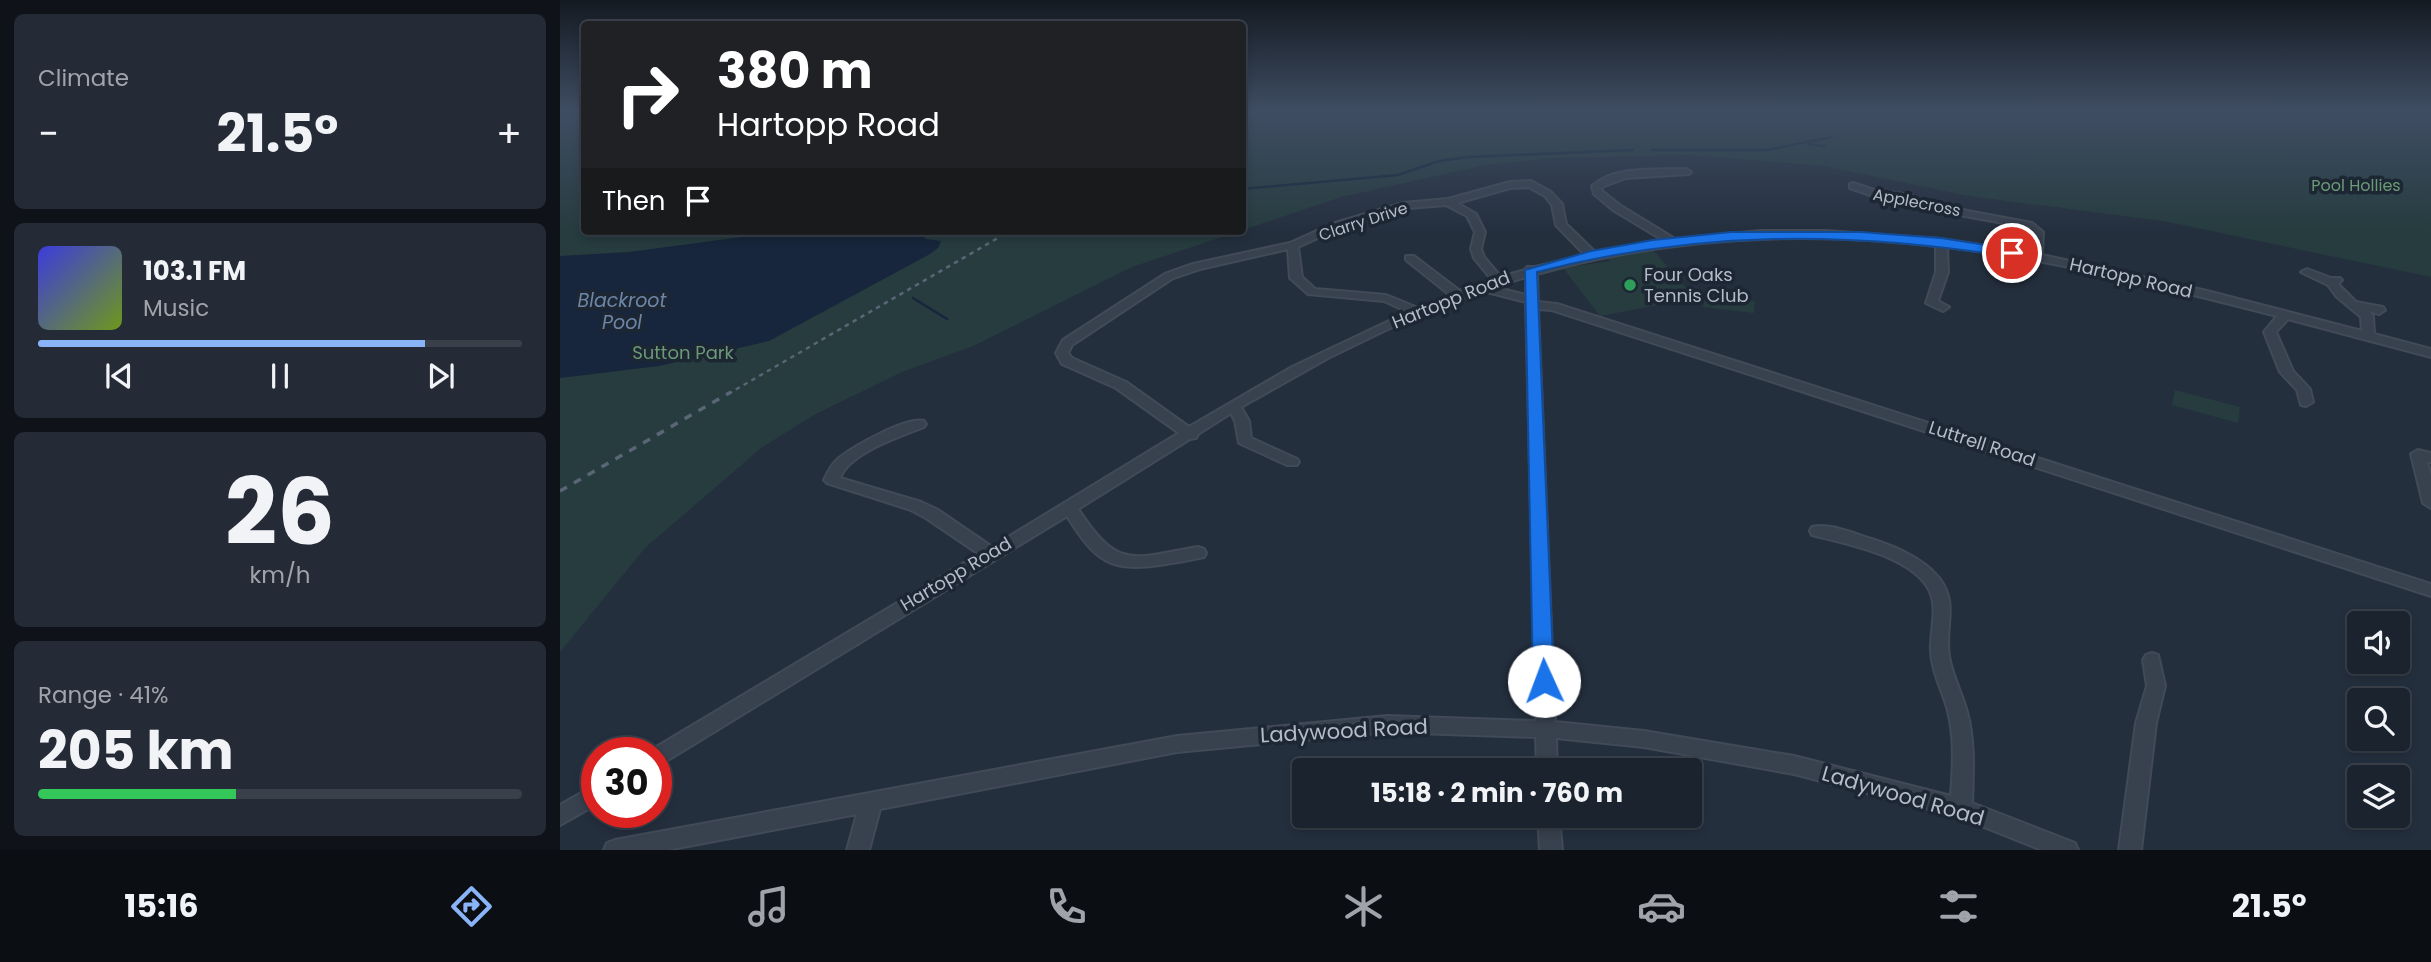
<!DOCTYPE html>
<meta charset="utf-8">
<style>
:root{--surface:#1b232e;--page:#242b36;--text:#f1f3f6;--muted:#a0a4aa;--line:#39404a;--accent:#8ab4f8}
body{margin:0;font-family:Poppins,sans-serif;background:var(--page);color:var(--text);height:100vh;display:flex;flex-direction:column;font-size:26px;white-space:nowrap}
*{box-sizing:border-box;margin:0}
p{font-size:23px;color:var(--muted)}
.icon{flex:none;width:38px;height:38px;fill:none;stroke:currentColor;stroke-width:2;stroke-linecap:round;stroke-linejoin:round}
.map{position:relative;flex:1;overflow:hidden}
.details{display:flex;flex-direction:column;gap:14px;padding:14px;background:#0f1319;width:560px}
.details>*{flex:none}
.hud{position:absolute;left:21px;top:21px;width:665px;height:214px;border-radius:7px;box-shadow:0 4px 10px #0003,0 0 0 2px var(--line);background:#202124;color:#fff;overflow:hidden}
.controls{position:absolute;left:1787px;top:611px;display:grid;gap:14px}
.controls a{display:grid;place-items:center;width:63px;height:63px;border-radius:7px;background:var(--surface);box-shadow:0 4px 10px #0003,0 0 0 2px var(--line);font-size:35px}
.speed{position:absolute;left:21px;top:737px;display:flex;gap:14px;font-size:35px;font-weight:700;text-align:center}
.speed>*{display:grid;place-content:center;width:91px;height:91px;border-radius:50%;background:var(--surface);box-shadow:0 4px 10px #0003,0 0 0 2px var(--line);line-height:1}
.speed .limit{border:10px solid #d22;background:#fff;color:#111}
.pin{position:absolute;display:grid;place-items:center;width:60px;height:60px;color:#fff;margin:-30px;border:4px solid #fff;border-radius:50%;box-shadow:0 2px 7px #0007}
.me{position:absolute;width:77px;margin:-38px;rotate:358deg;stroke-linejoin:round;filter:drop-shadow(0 0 5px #0008)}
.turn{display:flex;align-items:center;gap:24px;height:147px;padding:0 21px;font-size:32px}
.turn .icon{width:91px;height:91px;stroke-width:2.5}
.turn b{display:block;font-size:49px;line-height:60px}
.then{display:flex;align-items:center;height:66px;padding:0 21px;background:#0003;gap:14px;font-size:26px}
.big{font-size:52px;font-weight:700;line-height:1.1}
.details .widget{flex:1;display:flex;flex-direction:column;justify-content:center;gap:10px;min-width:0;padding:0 24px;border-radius:10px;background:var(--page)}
.details .dial{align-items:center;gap:0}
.dial b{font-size:91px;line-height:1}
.song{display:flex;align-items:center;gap:21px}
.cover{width:84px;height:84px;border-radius:10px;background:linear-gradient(135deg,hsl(240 70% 55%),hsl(80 70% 35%))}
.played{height:7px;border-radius:4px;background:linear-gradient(90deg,var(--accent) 80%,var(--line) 80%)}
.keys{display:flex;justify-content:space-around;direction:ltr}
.heat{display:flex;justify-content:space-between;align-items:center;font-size:38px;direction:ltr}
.charge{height:10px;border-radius:5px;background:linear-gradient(90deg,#34c759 41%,var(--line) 0)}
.trip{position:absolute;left:732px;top:758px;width:410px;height:70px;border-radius:7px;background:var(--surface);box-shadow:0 4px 10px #0003,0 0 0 2px var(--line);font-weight:700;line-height:70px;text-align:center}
.dock{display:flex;height:112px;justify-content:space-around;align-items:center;background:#0b0e12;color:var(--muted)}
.dock .icon{width:49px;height:49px}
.dock .active{color:var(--accent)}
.dock b{font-size:32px;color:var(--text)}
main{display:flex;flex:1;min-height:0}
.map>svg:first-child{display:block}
.green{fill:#263c3f}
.water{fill:#17263c}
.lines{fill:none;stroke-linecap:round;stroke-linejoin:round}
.stream{stroke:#17263c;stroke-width:2.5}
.street-casing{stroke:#414a57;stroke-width:4}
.street{fill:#38414e;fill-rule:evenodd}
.rail-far1{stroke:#5a6575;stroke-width:2.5;stroke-dasharray:4.5 4.5;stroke-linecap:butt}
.rail{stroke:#5a6575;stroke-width:3.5;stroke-dasharray:8 8;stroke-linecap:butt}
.route{fill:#1a73e8;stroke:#114b97;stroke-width:2}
.leisure-dot{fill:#2e9e5b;stroke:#1d2633;stroke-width:2.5}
.labels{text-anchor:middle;stroke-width:7;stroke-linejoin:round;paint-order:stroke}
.far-park-label{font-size:16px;fill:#6b9a76;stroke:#1d2633}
.far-street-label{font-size:16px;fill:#b4bcc9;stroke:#1d2633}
.poi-label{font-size:18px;fill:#b4bcc9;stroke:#1d2633;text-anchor:start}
.street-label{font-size:18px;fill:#b4bcc9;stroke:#1d2633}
.park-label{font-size:18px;fill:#6b9a76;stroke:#1d2633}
.water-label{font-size:19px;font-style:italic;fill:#6d86a8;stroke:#1d2633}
.near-street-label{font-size:21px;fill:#b4bcc9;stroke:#1d2633}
</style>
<main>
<section class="details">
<div class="widget"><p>Climate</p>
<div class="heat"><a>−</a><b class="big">21.5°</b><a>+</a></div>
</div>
<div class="widget">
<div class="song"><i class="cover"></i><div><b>103.1 FM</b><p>Music</p></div></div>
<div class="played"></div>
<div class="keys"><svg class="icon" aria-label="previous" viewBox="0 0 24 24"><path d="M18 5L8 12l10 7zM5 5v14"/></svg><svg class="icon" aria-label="pause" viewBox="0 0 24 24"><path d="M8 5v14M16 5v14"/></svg><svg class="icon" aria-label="next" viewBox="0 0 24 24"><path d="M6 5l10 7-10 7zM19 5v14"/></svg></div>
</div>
<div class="widget dial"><b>26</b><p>km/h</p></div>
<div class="widget"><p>Range · 41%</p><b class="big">205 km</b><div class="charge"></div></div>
</section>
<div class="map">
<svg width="1871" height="850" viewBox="0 0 1871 850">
<rect width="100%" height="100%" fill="#242f3e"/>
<!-- green -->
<g class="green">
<polygon points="0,112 24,112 24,231 680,231 572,267 413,346 342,372 254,415 201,448 85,548 0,652"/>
<polygon points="683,112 1871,112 1871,277 1603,221 1409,196 1263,166 1129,155 992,158 926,165 781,197 683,230"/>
<polygon points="1092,249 1135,298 1040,316 1003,268 1050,261 1047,256"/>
<polygon points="1146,295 1195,301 1194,313 1143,307"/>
<polygon points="1615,390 1680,407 1678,423 1612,405"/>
</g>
<!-- water -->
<polygon class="water" points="226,231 362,231 359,233 366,239 381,241 378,248 370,254 209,341 99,366 0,378 0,256 69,252"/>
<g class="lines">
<!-- stream -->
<g class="stream">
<polyline points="1248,144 1264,146"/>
<polyline points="1092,150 1207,150 1272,137"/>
<polyline points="682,189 838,175 879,161 908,157 1073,150"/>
<polyline points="353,298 387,319"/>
</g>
<!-- street casing -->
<g class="street-casing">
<g id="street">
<path d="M1126 169 1131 172 1129 174 1066 178 1042 187V191L1061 206 1115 239 1201 231H1267L1381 239 1471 253 1473 233 1465 227 1367 209 1346 200 1313 196 1290 188V184L1293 183 1314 190 1351 195 1370 204 1472 223 1483 232 1482 255 1647 291 1802 331 1801 317 1777 297 1768 285 1741 272 1747 269 1771 278H1780L1782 280 1778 284 1796 302 1823 307 1825 310 1819 314 1809 311 1813 316 1814 334 1871 349V357L1728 319 1716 332 1733 371 1750 389 1753 402 1746 406 1741 405 1737 390 1720 372 1704 332 1717 316C1608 288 1499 261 1387 247L1388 272 1378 301 1389 307 1383 311 1366 303 1376 272V246C1241 230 1107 237 977 274L978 302 997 304 1871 584V596L992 310 978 309 995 722 1084 731 1234 756 1391 796C1393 768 1395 739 1388 711 1384 695 1376 681 1373 665 1367 643 1376 623 1373 602 1367 558 1286 544 1252 535L1250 531 1252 527C1268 523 1290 532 1305 537 1331 545 1361 556 1379 578 1399 603 1384 628 1389 656 1392 675 1402 693 1407 712 1415 741 1413 773 1412 803L1515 843 1518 850H1482L1399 817 1234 774 1084 747 996 738 997 770H977L976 737 827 732 617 752 320 809 309 850H287L297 814 107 850H44L47 843 55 840 617 736 827 716 976 721 966 302 923 291 890 303 830 328 770 357 681 407 689 421 691 438 737 459 739 462 737 465H727L679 443 675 421 671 413 638 434 636 438 630 439 518 509C559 571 572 558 638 547L644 549 646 553 644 557C631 560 618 562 606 564 550 573 536 562 507 516L103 763 96 765V752H88L419 554 366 518 351 510 267 483 264 480C268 471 272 464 279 458 294 446 346 417 364 421L366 424 364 427C341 436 289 453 280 478L361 502 378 510 432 547 619 433 556 388 502 364 496 353 503 340 605 274 633 264 730 243 772 224 843 203 888 199 950 182 971 181 991 192 1002 204 1006 224 1035 252 1103 240 1053 210 1034 194 1032 186C1055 165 1097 170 1126 169ZM969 187 985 196 992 205 996 225 1025 255 975 267H967L965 270 941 277 924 257 921 249 925 232 916 214 897 203 950 188ZM886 205 907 216 915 232 911 249 914 258 932 280 900 291 854 256H846V260L890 295 858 308 826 295 755 289 742 277 738 247 780 228 848 208ZM728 249 730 278 748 294 824 301 848 312 732 367 629 427 566 382 512 358 508 353 512 345 613 278 640 269ZM966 277V295L934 287Z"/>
<polygon points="1858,450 1871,453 1871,462 1867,462 1871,475 1871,508 1863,503 1851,454"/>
<polygon points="1592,653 1598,655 1605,686 1596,723 1581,850 1559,850 1576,723 1587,686 1583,660 1586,655"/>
<polygon points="37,784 37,804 0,825 0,805"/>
<polygon points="978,816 999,816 1002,850 980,850"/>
</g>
</g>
<!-- street -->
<use href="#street" class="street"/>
<!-- rail-far1 -->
<polyline class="rail-far1" points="168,394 450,231"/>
<!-- rail -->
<polyline class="rail" points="0,491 171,392"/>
</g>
<!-- sky -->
<linearGradient id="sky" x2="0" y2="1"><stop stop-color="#141a22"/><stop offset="0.48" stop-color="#3f4d63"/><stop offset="1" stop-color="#3f4d63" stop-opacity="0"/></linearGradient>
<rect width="1871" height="231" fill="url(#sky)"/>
<!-- route -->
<path class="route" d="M1171 232H1301L1381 238 1452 249 1458 253 1452 257C1287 231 1140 230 977 272L994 681 991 686 984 689 976 686 973 681 965 270 1031 251 1093 240Z"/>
<!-- markers -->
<circle class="leisure-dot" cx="1070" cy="285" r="7"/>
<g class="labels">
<!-- far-park labels -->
<g class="far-park-label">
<text x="1796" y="191">Pool Hollies</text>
</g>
<!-- far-street labels -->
<g class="far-street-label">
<text transform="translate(1357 202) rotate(11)" y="6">Applecross</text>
<text transform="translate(803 221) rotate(-18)" y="6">Clarry Drive</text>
</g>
<!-- poi labels -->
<g class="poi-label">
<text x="1084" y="281">Four Oaks<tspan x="1084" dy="21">Tennis Club</tspan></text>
</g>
<!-- street labels -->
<g class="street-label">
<text transform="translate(1571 278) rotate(13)" y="6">Hartopp Road</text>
<text transform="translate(891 300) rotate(-22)" y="6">Hartopp Road</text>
<text transform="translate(1422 444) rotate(18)" y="6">Luttrell Road</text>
<text transform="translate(396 574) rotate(-31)" y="6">Hartopp Road</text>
</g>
<!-- park labels -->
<g class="park-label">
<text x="123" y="359">Sutton Park</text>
</g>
<!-- water labels -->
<g class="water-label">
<text x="62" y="307">Blackroot<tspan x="62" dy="22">Pool</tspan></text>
</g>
<!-- near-street labels -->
<g class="near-street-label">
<text transform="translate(784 731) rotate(-3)" y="7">Ladywood Road</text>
<text transform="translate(1343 796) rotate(16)" y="7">Ladywood Road</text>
</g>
</g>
</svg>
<div class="controls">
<a><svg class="icon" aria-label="sound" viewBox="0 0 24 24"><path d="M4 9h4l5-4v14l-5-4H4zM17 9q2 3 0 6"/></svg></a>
<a><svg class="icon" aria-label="search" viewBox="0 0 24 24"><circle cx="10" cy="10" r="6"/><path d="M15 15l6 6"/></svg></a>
<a><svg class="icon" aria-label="layers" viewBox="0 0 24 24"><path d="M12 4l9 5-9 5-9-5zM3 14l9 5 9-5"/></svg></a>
</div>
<div class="speed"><div class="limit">30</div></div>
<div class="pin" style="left:1452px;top:253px;background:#d93025"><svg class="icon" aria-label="arrive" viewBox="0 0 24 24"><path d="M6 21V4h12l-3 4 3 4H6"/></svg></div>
<svg class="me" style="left:984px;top:681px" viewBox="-20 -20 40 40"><circle r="19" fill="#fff"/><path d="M0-13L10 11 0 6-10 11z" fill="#1a73e8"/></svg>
<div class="trip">15:18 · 2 min · 760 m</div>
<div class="hud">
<div class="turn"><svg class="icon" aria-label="right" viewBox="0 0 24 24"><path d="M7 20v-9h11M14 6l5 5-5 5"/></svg><div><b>380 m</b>Hartopp Road</div></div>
<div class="then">Then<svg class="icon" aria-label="arrive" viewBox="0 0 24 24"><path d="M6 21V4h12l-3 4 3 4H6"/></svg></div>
</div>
</div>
</main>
<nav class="dock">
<b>15:16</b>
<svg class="icon active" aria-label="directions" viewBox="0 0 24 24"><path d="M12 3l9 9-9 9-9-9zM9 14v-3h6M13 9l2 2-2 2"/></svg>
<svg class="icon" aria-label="music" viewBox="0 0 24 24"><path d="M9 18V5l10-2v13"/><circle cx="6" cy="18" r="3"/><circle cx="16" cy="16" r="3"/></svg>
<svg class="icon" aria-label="phone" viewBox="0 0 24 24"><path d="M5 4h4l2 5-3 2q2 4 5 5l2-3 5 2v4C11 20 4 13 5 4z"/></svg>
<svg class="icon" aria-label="climate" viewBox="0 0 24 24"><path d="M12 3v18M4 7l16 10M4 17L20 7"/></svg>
<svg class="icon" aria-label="car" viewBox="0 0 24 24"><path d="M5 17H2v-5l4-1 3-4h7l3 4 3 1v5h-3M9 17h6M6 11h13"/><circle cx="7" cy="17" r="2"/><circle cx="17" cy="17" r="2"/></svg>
<svg class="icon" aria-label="filters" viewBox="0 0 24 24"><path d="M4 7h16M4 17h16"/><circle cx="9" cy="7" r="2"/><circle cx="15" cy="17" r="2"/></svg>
<b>21.5°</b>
</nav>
